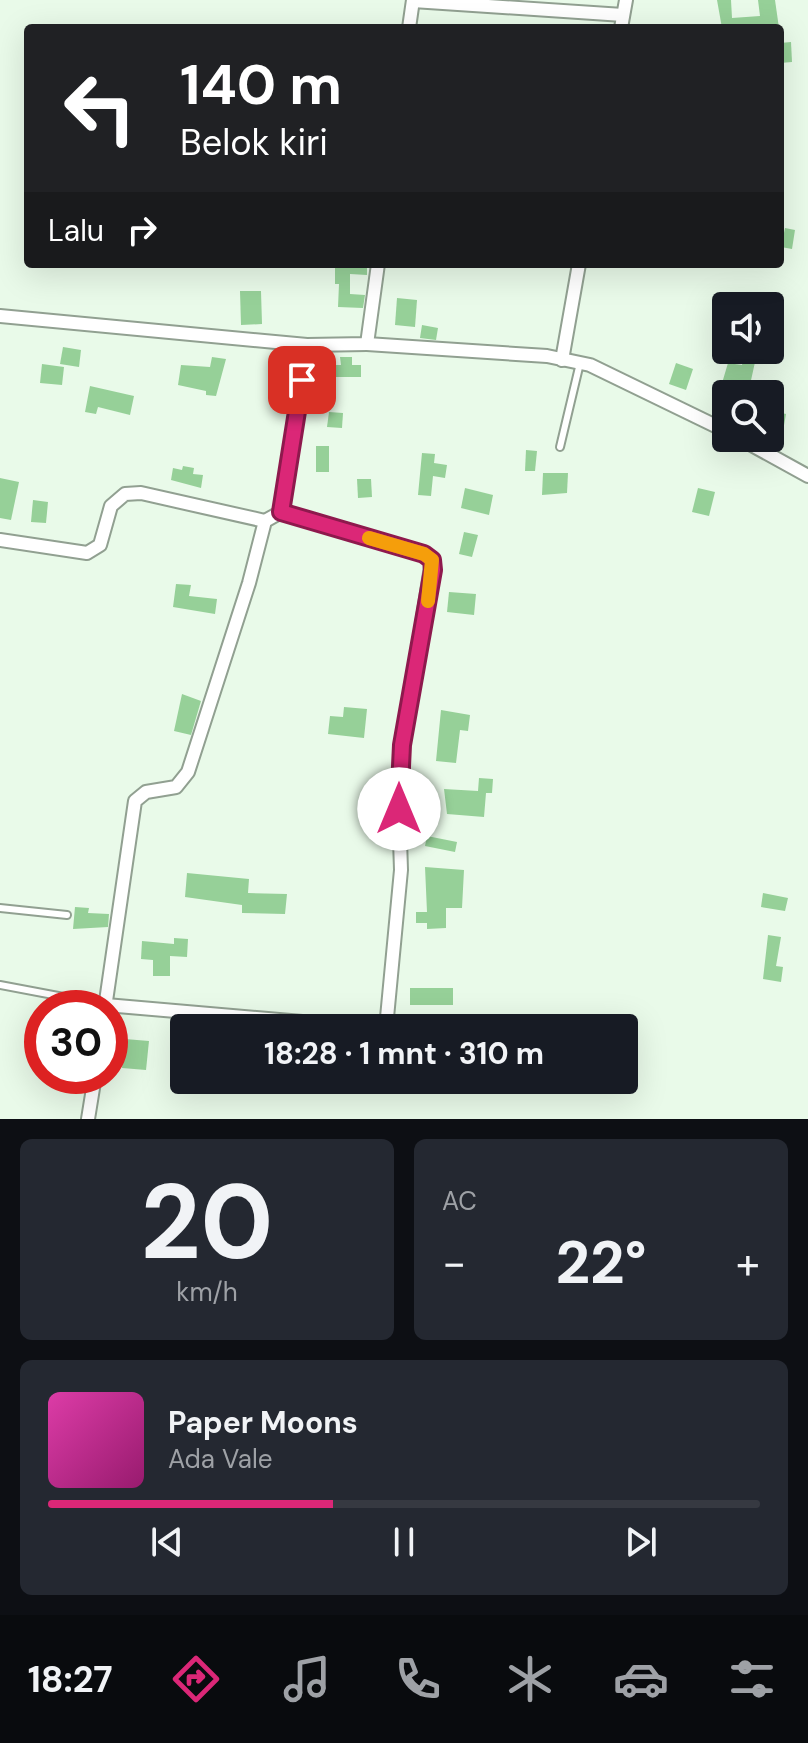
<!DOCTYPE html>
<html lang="id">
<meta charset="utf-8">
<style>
:root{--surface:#171b24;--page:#242831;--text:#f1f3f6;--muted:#9ea1a6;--line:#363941;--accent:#db2777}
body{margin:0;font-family:"DM Sans",sans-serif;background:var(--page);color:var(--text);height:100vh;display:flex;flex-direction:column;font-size:30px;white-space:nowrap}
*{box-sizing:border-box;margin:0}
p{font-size:26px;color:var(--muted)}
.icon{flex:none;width:44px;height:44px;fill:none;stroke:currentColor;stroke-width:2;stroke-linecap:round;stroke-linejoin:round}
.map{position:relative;height:1119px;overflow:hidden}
.panel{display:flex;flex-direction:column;gap:20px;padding:20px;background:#0d0f14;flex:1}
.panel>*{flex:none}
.banner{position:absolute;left:24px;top:24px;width:760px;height:244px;border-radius:8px;box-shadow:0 8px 32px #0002;background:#202124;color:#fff;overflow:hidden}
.tools{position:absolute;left:712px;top:292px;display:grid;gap:16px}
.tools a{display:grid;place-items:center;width:72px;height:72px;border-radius:8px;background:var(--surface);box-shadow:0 8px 32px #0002;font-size:40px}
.speed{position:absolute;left:24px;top:990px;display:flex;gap:16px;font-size:40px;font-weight:700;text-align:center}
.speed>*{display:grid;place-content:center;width:104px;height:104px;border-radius:50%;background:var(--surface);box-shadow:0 8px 32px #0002;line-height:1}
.speed .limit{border:12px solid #d22;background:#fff;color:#111}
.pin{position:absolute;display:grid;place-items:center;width:68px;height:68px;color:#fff;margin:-34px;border-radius:16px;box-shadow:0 4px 12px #0006}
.me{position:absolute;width:88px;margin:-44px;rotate:0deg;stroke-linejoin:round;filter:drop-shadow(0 0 6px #0008)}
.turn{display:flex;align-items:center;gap:28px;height:168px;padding:0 24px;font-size:36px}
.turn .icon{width:104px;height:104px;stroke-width:2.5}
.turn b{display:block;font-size:56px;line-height:68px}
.then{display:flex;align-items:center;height:76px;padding:0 24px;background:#0003;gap:16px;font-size:30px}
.big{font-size:60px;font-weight:700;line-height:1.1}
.panel .widget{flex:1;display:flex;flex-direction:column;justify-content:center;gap:12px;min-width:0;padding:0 28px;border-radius:12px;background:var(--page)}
.panel .dial{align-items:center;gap:0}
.dial b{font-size:104px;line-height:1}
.song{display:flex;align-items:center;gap:24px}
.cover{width:96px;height:96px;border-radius:12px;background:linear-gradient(135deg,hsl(320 70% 55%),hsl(320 70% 35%))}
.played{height:8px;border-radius:4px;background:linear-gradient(90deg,var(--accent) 40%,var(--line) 40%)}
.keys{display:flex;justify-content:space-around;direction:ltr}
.heat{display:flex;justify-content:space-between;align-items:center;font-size:44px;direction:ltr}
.panel .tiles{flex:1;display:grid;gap:20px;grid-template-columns:1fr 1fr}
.widget:last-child{grid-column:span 2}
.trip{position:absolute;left:170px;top:1014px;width:468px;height:80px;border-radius:8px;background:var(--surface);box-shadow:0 8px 32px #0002;font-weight:700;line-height:80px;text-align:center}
.menu{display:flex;height:128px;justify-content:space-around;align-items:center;background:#090b0e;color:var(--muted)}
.menu .icon{width:56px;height:56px}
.menu .on{color:var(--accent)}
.menu b{font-size:36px;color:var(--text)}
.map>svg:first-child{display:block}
.building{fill:#96d098}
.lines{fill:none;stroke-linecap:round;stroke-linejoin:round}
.lane-casing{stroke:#91a091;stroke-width:10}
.street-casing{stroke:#91a091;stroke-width:16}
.lane{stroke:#fff;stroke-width:6}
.street{stroke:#fff;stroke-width:12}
.route-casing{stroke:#8e194d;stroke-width:20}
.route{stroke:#db2777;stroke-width:14}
.slow{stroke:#f59e0b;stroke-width:14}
</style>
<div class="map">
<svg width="808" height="1119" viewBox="0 0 808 1119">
<rect width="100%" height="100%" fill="#e9fae9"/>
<!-- building -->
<g class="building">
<polygon points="717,0 731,0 732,18 760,16 758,0 775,0 779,28 722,28"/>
<polygon points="791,42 792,62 780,63 780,43"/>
<polygon points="785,228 795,230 792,249 781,247"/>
<polygon points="335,264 367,264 367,275 350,274 350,294 365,295 363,308 338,307 339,284 335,284"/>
<polygon points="240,291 261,291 262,324 241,325"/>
<polygon points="397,298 417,300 415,327 395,325"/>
<polygon points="422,325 438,328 436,340 420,338"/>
<polygon points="63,347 81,350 79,367 60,364"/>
<polygon points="745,350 757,353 748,394 726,394 726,412 714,410 728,363 742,365"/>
<polygon points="212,357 226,359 216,396 206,395 206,391 178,385 181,365 210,367"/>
<polygon points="340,357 352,357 352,365 361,365 361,377 330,377 329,365 341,365"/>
<polygon points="676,363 693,369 686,390 669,384"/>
<polygon points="42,364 64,367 62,385 40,383"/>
<polygon points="90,386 134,396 130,415 98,407 96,414 85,412"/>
<polygon points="770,396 780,398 777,412 786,414 783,431 770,424"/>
<polygon points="329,412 343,413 342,428 327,427"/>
<rect x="316" y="446" width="13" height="26"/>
<polygon points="526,450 537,451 535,471 525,471"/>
<polygon points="422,453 435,454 434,463 447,465 445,478 433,476 431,496 418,495"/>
<polygon points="183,466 194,468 193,474 203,475 201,488 171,480 173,468 182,470"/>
<polygon points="543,473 568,473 567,493 542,495"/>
<polygon points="0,478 19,482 11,520 0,518"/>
<polygon points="357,479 371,479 372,497 358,498"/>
<polygon points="465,488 493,495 489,515 461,508"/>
<polygon points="698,488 715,492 709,516 692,512"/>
<polygon points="33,500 48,502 46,523 31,522"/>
<polygon points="464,532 478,535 472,557 459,554"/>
<polygon points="176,584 191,585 189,596 217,599 215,614 173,607"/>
<polygon points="449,592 476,594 474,615 447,612"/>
<polygon points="182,694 201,701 191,735 174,731"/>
<polygon points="344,707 367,709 364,738 328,734 330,716 343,717"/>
<polygon points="441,710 470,715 468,731 460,730 456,763 436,761"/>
<polygon points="479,778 493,779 492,793 486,793 484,817 447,814 444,789 478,791"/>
<polygon points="427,836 457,842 455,852 425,846"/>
<polygon points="425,867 464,870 462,908 446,908 446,928 427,929 427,923 416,923 416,912 427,912"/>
<polygon points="187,873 249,879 248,893 287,894 285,914 242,913 242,905 185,897"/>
<polygon points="763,893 788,898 785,911 761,907"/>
<polygon points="75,907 89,908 88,913 109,914 108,927 73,929"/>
<polygon points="768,935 781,937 776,966 783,967 781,982 763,979"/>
<polygon points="174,938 188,939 187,957 170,956 170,976 153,976 153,960 141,959 142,941 174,944"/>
<rect x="410" y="988" width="43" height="17"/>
<polygon points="125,1039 149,1041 146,1070 122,1068"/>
</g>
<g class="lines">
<!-- lane casing -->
<g class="lane-casing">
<g id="lane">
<polyline points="560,447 580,363"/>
<polyline points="0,908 67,915"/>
<polyline points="0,985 106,1005"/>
</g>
</g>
<!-- street casing -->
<g class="street-casing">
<g id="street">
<polyline points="413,1 623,15"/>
<polyline points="409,28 413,0"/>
<polyline points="621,28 626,0"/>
<polyline points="0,316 307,345"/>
<polyline points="367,344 547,356 590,365 726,431"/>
<polyline points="562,360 579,264"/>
<polyline points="739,438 808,476"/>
<polyline points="281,512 424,554 432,560 398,778 401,870 386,1028"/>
<polyline points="0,540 87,553 100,545 111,506 125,494 141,493 265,521"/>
<polyline points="106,1005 372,1028"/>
<polyline points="105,1008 135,801 146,792 176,787 188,772 249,583 265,521 281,512 307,345 367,344 378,264"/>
<polyline points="88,1119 95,1076"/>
</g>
</g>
<!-- lane -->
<use href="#lane" class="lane"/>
<!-- street -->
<use href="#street" class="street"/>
</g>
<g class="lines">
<!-- route casing -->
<g class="route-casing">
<polyline id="route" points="302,380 281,512 424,554 432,560 433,570 402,745 399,809"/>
</g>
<!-- route -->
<use href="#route" class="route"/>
<!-- slow -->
<polyline class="slow" points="369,538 424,554 432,560 428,601"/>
</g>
</svg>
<div class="tools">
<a><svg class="icon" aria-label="sound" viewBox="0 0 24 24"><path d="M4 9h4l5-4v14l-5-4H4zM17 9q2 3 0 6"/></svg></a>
<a><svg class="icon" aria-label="search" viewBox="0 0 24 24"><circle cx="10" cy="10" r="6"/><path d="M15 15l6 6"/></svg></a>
</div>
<div class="speed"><div class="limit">30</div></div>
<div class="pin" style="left:302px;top:380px;background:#d93025"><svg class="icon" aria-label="arrive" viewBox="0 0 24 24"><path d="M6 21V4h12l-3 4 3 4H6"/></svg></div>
<svg class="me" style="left:399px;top:809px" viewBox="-20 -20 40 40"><circle r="19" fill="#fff"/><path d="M0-13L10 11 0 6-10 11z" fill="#db2777"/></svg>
<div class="trip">18:28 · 1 mnt · 310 m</div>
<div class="banner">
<div class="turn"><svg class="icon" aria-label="left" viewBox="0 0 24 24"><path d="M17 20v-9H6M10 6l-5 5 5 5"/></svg><div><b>140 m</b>Belok kiri</div></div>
<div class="then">Lalu<svg class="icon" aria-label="right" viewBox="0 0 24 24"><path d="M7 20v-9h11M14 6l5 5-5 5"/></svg></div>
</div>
</div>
<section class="panel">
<div class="tiles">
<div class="widget dial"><b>20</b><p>km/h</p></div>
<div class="widget"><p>AC</p>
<div class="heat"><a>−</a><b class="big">22°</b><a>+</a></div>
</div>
<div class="widget">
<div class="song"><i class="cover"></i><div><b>Paper Moons</b><p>Ada Vale</p></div></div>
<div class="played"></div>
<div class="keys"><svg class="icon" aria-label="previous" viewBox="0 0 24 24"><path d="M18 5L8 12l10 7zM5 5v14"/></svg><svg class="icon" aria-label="pause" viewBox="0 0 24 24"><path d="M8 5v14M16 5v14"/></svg><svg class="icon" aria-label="next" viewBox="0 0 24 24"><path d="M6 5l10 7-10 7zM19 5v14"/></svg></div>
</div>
</div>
</section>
<nav class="menu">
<b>18:27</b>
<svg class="icon on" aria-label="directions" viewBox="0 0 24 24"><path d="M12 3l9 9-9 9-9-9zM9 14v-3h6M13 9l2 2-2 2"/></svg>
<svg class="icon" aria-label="music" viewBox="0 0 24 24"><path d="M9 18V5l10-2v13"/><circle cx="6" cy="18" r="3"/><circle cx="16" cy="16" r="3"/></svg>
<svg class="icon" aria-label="phone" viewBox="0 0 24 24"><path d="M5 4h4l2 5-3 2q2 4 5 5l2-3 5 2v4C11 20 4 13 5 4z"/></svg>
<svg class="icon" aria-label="climate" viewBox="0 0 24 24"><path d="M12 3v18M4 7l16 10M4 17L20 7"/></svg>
<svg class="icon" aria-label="car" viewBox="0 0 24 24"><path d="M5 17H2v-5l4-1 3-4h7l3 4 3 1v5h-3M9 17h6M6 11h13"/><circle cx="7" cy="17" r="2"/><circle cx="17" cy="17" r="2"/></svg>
<svg class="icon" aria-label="filters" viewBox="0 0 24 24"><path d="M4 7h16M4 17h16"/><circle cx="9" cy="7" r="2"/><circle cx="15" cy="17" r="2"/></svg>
</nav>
